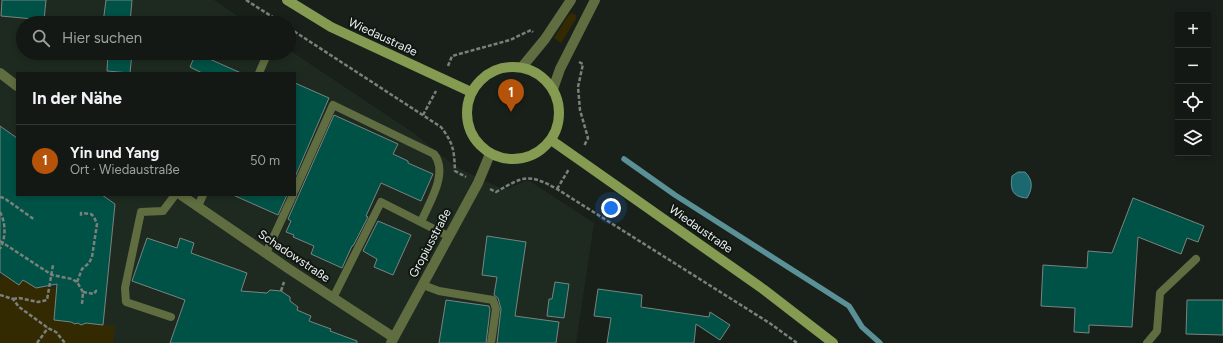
<!DOCTYPE html>
<html lang="de">
<meta charset="utf-8">
<style>
:root{--surface:#131814;--page:#202522;--text:#f1f3f6;--muted:#9da0a0;--line:#323734;--accent:#b45309}
body{margin:0;font-family:Figtree,sans-serif;background:var(--page);color:var(--text)}
.controls{position:absolute;right:12px;top:12px;display:grid;overflow:hidden;border-radius:0px;box-shadow:0 2px 6px #0003}
.controls button{width:36px;height:36px;display:grid;place-items:center;padding:0;border:0;border-bottom:1px solid var(--line);background:var(--surface);color:var(--text);font:20px sans-serif}
.you{position:absolute;left:611px;top:208px;width:14px;height:14px;margin:-10px;border:3px solid #fff;border-radius:50%;background:#1a73e8;box-shadow:0 0 0 6px #1a73e833}
.badge{display:grid;place-items:center;width:26px;height:26px;border-radius:50%;background:var(--accent);color:#fff;font-size:13px;font-weight:700}
.pin{position:absolute;translate:-50% -33px;filter:drop-shadow(0 1px 2px #0008)}
.pin::after{content:'';position:absolute;top:21px;width:14px;height:12px;background:inherit;clip-path:polygon(0 0,100% 0,50% 100%)}
.list{margin:0;padding:0;list-style:none}
h2{display:flex;justify-content:space-between;align-items:center;height:52px;margin:0;padding:0 16px;font-size:17px}
h2 small{font-size:13px;font-weight:400;color:var(--muted)}
.list li{display:grid;grid-template-columns:26px 1fr auto;gap:12px;align-items:center;box-sizing:border-box;height:72px;padding:0 16px;border-top:1px solid var(--line)}
.list b{display:block;font-size:15px;white-space:nowrap}
.list p{margin:0;font-size:13px;white-space:nowrap;color:var(--muted)}
.list em{font-size:13px;font-style:normal;color:var(--muted)}
.icon{flex:none;width:22px;height:22px;fill:none;stroke:currentColor;stroke-width:2;stroke-linecap:round;stroke-linejoin:round}
.map{position:relative;flex:none;width:1223px;height:343px;overflow:hidden}
.search{position:absolute;background:var(--surface);box-shadow:0 2px 6px #0003;left:16px;top:16px;width:280px;height:44px;display:flex;align-items:center;gap:10px;box-sizing:border-box;padding:0 14px;border-radius:22px;color:var(--muted);font-size:15px}
.panel{position:absolute;background:var(--surface);box-shadow:0 2px 6px #0003;left:16px;top:72px;width:280px;height:124px;border-radius:0px}
.map>svg:first-child{display:block}
.built{fill:#1e2a20;fill-rule:evenodd}
.green{fill:#342a02}
.water{fill:#1b6870;stroke:#5a9196}
.lines{fill:none;stroke-linecap:round;stroke-linejoin:round}
.stream{stroke:#5a9196;stroke-width:5.5}
.building{fill:#005246;stroke:#788481}
.path{stroke:#7a807b;stroke-width:2.5;stroke-dasharray:4 2;stroke-linecap:butt}
.service{stroke:#606d41;stroke-width:8}
.minor{stroke:#606d41;stroke-width:10}
.secondary{stroke:#859b52;stroke-width:10}
.labels{text-anchor:middle;stroke-width:4;stroke-linejoin:round;paint-order:stroke}
.street-label{font-size:12px;fill:#edf2ee;stroke:#101611}
</style>
<div class="map">
<svg width="1223" height="343" viewBox="0 0 1223 343">
<rect width="100%" height="100%" fill="#19201a"/>
<!-- built -->
<path class="built" d="M0,0H214L248,23H23V53H289V50L412,132L450,162L460,169L498,187L507,189L526,181L531,182L594,223L576,343H0ZM17,73H295V195H17Z"/>
<!-- green -->
<g class="green">
<path d="M572,13L576,15V19L561,43L554,38L568,16Z"/>
<path d="M4,275L23,280L36,288L43,287L56,289L54,320L73,322L75,324L78,322L115,326L113,343H0V280Z"/>
</g>
<!-- water -->
<path class="water" d="M1018,172H1025C1033,180 1033,188 1027,198C1012,197 1010,189 1012,176Z"/>
<g class="lines">
<!-- stream -->
<path class="stream" d="M624,159L675,195L849,306L862,327L880,343"/>
</g>
<!-- building -->
<g class="building">
<path d="M2,0H46L44,20L1,16Z"/>
<path d="M106,0H132L130,23H103Z"/>
<path d="M108,53H132L130,73L107,71Z"/>
<path d="M196,53L241,73H202L190,67Z"/>
<path d="M295,83L329,98L295,177Z"/>
<path d="M334,115L398,144L393,154L408,161V163L433,174L421,201L381,183L366,216L368,217L353,246H352L342,268L311,254L314,246L293,237L294,235L286,232L291,221L288,219Z"/>
<path d="M0,126L17,138V195H102L115,204L103,325L86,323L81,325L78,323L75,324L71,322L54,320L57,284L36,288L23,280L19,285L0,272Z"/>
<path d="M233,195H287L278,215Z"/>
<path d="M1133,198L1204,226L1198,242L1187,238L1181,254L1138,237L1132,327L1089,325V333L1074,332L1075,308L1041,306L1043,265L1087,268L1088,251L1112,253Z"/>
<path d="M378,221L411,235L393,275L374,267L377,259L363,251Z"/>
<path d="M487,236L526,242L515,316L559,322L556,343H497L501,309L498,298L494,295L497,277L482,275Z"/>
<path d="M147,238L177,248L180,238L194,243L191,253L247,273L241,291L267,293L270,290L281,291L290,297V301L298,307L297,310L311,316L309,321L331,329L330,331L357,341V343H170L185,300L132,281Z"/>
<path d="M555,282L569,284L564,318L547,316L549,299H552Z"/>
<path d="M598,289L642,295L641,307L709,317L710,312L730,325L720,340L696,324L694,343H607L611,318L594,316Z"/>
<path d="M446,300L489,306L490,310L486,343H439Z"/>
<path d="M1187,300H1223V335L1186,334Z"/>
</g>
<g class="lines">
<!-- path -->
<g class="path">
<path d="M246,0L282,23"/>
<path d="M289,28L441,127C454,144 454,151 455,171L466,177"/>
<path d="M579,62L583,64L578,87L580,110L588,138L584,146"/>
<path d="M448,66L452,56L510,40L531,30L533,32"/>
<path d="M423,115L436,91"/>
<path d="M490,189L496,192C524,176 528,173 557,189L771,324L797,343"/>
<path d="M557,189L569,169"/>
<path d="M0,197L4,198L35,220"/>
<path d="M0,212C6,223 6,238 0,249"/>
<path d="M0,241L52,275L72,279L77,282L83,292L82,304"/>
<path d="M77,282L82,269L89,263L92,257L97,224L94,217L91,214L81,213V216"/>
<path d="M281,291L284,282"/>
<path d="M83,292L94,294L96,291L95,288"/>
<path d="M0,295L13,299L19,307L48,328L56,332L65,343"/>
<path d="M13,299L19,298L38,302L47,300L53,265"/>
<path d="M37,343L48,328"/>
</g>
<!-- service -->
<g class="service">
<path d="M259,73L266,57"/>
<path d="M295,190L333,105L434,154C449,173 429,203 421,222"/>
<path d="M198,206L203,195"/>
<path d="M266,253L293,195"/>
<path d="M423,285L439,291L493,300L496,309L491,343"/>
<path d="M333,298L381,202L448,236"/>
<path d="M171,317L126,302L125,288L141,212L163,211L175,195"/>
<path d="M1147,343L1157,331L1160,293L1196,259"/>
</g>
<!-- minor -->
<g class="minor">
<path d="M522,67L545,39L571,0"/>
<path d="M0,73L17,86"/>
<path d="M553,89L560,69L595,0"/>
<path d="M181,195L289,269L393,337"/>
<path d="M391,343L478,183L490,154"/>
</g>
<!-- secondary -->
<g class="secondary">
<path d="M287,0L331,27L471,92"/>
<circle cx="513" cy="113" r="46"/>
<path d="M551,140L581,161L763,289L833,343"/>
</g>
</g>
<g class="labels">
<!-- street labels -->
<g class="street-label">
<text transform="translate(383 37) rotate(25)" y="4">Wiedaustraße</text>
<text transform="translate(701 229) rotate(35)" y="4">Wiedaustraße</text>
<text transform="translate(430 243) rotate(-62)" y="4">Gropiusstraße</text>
<text transform="translate(294 256) rotate(34)" y="4">Schadowstraße</text>
</g>
</g>
</svg>
<div class="controls">
<button>+</button>
<button>−</button>
<button><svg class="icon" aria-label="locate" viewBox="0 0 24 24"><circle cx="12" cy="12" r="6"/><path d="M12 2v4M12 18v4M2 12h4M18 12h4"/></svg></button>
<button><svg class="icon" aria-label="layers" viewBox="0 0 24 24"><path d="M12 4l9 5-9 5-9-5zM3 14l9 5 9-5"/></svg></button>
</div>
<div class="you"></div>
<div class="pin badge" style="left:511px;top:112px">1</div>
<div class="search"><svg class="icon" aria-label="search" viewBox="0 0 24 24"><circle cx="10" cy="10" r="6"/><path d="M15 15l6 6"/></svg>Hier suchen</div>
<section class="panel">
<h2>In der Nähe<small></small></h2>
<ul class="list">
<li><span class="badge">1</span><div><b>Yin und Yang</b><p>Ort · Wiedaustraße</p></div><em>50 m</em></li>
</ul>
</section>
</div>
